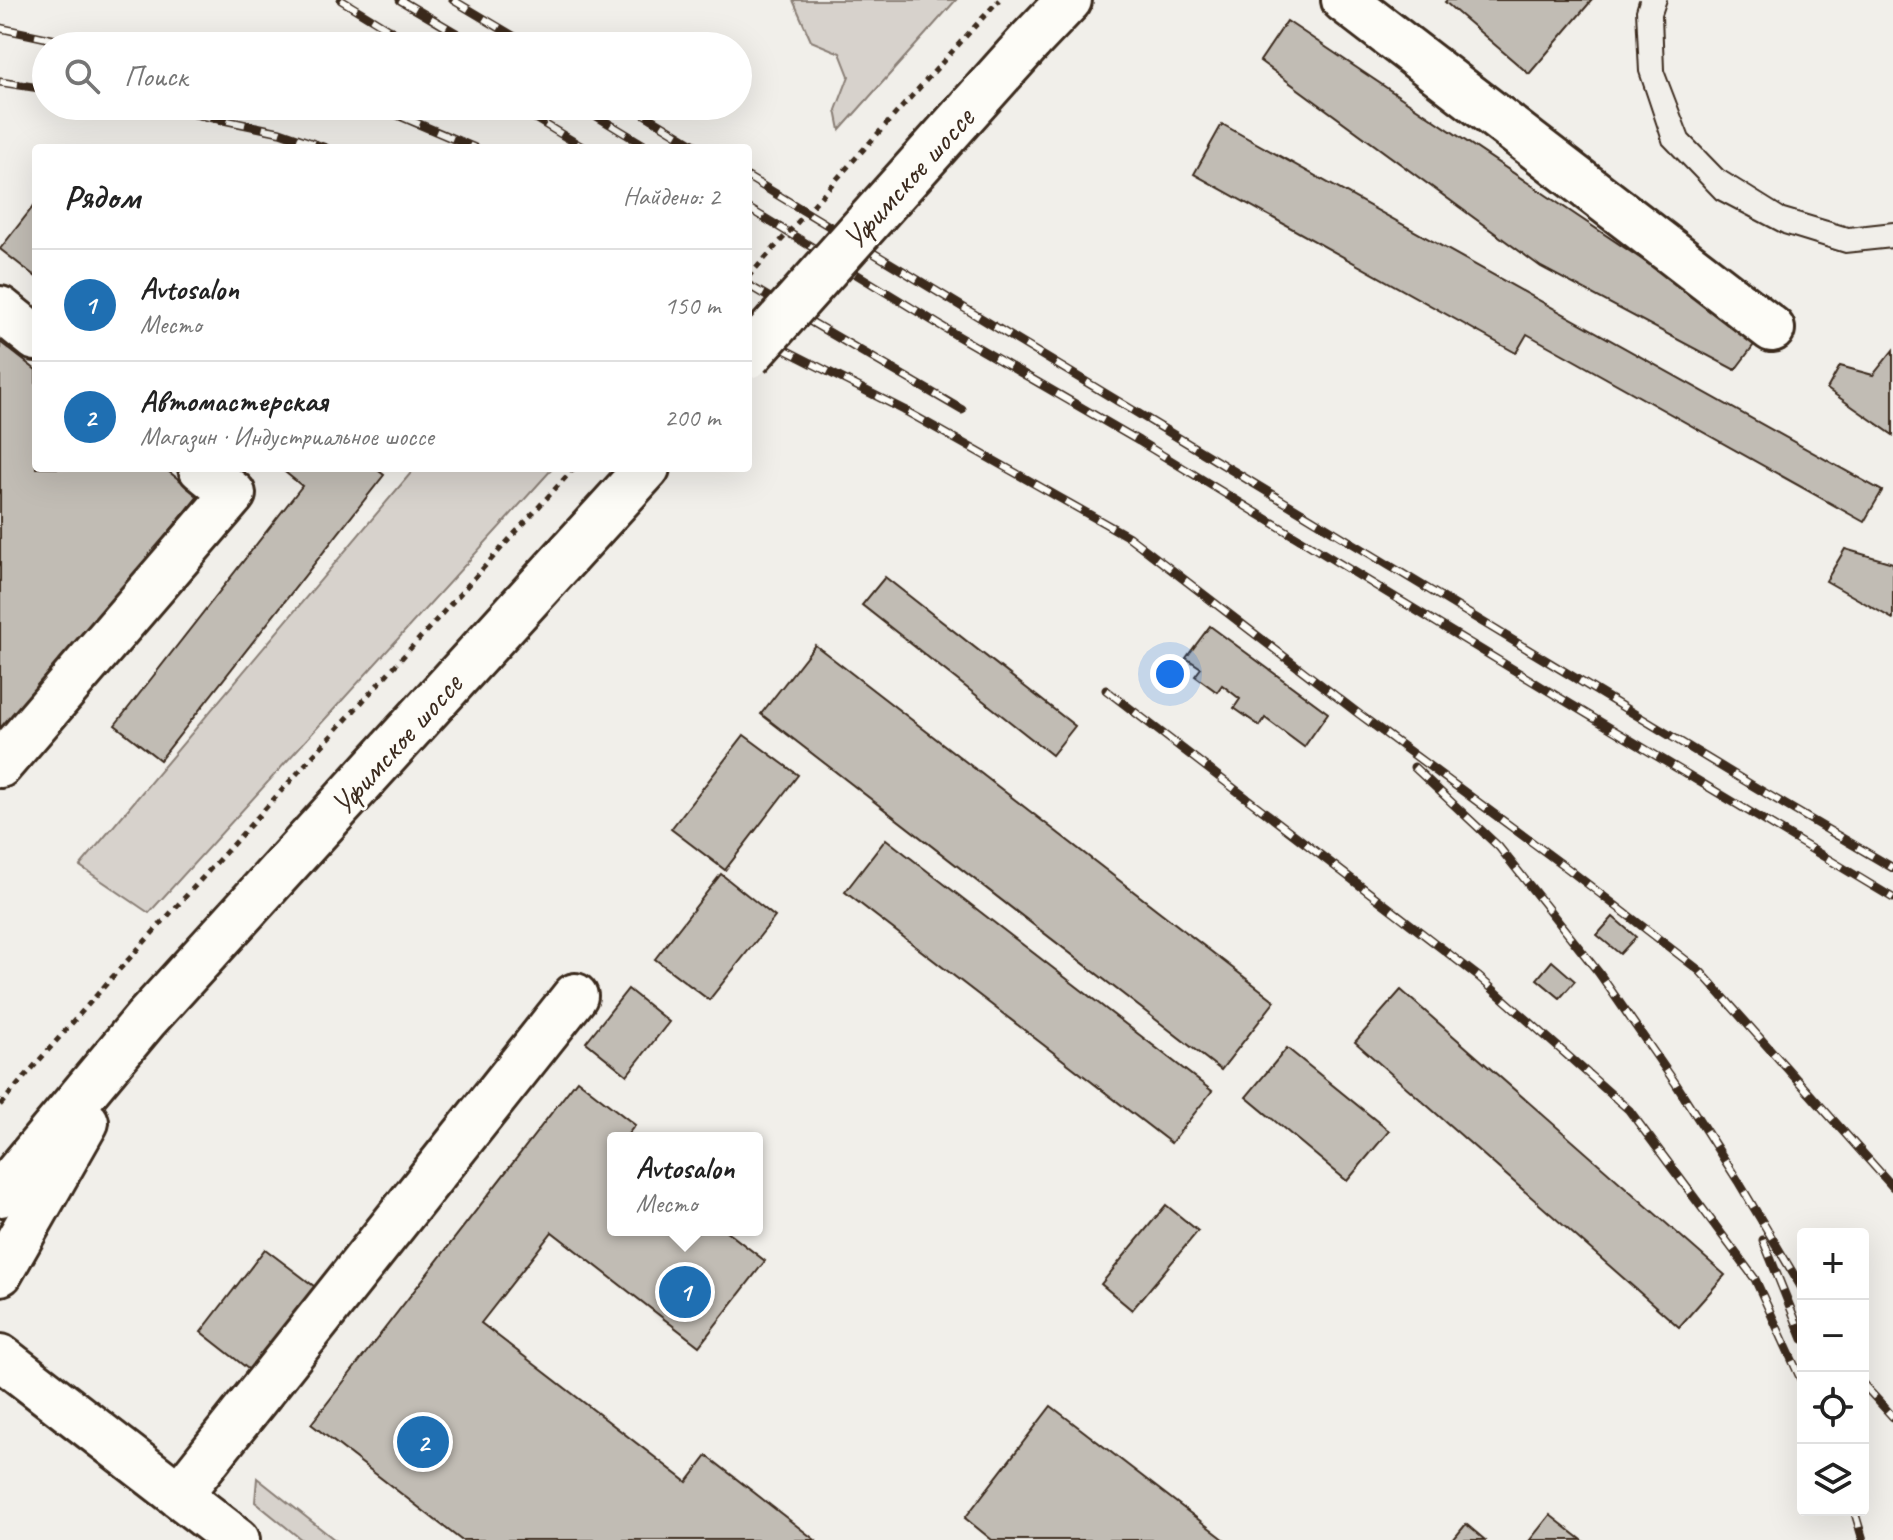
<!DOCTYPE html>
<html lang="ru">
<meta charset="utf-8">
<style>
:root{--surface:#fff;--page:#f6f6f6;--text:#222;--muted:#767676;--line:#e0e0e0;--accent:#1f6fb2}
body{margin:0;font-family:Caveat,sans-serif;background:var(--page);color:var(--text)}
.controls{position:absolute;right:24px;bottom:24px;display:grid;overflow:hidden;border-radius:8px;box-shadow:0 8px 32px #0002}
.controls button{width:72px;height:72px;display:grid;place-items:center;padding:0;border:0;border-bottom:2px solid var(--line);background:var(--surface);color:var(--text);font:40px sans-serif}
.you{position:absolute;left:1170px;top:674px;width:28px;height:28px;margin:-20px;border:6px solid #fff;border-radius:50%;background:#1a73e8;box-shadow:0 0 0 12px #1a73e833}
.badge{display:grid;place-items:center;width:52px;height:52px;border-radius:50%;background:var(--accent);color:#fff;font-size:26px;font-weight:700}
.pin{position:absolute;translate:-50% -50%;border:4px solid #fff;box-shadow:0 2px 8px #0006}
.popup{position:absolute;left:607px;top:1132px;width:156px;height:104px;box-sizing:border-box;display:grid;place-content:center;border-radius:8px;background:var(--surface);filter:drop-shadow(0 2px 6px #0005);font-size:26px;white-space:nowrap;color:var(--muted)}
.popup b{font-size:30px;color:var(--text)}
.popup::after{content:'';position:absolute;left:50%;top:100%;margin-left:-16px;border:16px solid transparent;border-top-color:var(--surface)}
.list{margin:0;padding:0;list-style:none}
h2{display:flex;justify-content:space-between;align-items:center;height:104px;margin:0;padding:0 32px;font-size:34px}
h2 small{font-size:26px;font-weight:400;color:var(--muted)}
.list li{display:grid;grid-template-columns:52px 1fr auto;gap:24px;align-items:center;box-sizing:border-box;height:112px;padding:0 32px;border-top:2px solid var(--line)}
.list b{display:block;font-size:30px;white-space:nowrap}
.list p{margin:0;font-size:26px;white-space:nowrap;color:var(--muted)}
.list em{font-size:26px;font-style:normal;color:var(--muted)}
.icon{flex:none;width:44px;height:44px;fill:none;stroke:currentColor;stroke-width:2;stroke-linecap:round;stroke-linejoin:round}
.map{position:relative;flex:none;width:1893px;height:1540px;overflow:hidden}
.search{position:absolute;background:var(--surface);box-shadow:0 8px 32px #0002;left:32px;top:32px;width:720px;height:88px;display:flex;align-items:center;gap:20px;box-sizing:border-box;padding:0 28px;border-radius:44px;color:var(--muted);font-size:30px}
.panel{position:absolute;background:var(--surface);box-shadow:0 8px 32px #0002;left:32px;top:144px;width:720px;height:328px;border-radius:8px}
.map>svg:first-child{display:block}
.green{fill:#d7d2cc;stroke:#897e75;stroke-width:2}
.building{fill:#c1bcb4;stroke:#3b2a1e;stroke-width:2}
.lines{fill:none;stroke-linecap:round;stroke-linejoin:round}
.minor-casing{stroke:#3b2a1e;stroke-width:50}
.major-casing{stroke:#3b2a1e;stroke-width:50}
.path{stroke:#3b2a1e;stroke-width:5;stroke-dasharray:6 6;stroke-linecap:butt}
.minor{stroke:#fdfcf7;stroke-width:44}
.major{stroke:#fdfcf7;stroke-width:44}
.tram{stroke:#3b2a1e;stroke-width:2}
.rail-casing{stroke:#3b2a1e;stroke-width:9}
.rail{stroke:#fdfcf7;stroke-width:6;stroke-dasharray:18;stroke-linecap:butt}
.major-bridge-casing{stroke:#3b2a1e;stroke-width:50;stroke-linecap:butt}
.path-bridge{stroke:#3b2a1e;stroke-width:5;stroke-dasharray:6 6;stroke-linecap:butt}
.major-bridge{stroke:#fdfcf7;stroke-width:44}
.labels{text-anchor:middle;stroke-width:6;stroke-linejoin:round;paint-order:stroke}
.street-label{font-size:32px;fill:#3b2a1e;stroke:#fdfcf7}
</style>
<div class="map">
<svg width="1893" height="1540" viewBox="0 0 1893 1540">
<rect width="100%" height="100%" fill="#f1efea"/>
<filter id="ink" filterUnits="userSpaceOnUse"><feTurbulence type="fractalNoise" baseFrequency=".0125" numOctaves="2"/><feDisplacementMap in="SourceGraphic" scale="16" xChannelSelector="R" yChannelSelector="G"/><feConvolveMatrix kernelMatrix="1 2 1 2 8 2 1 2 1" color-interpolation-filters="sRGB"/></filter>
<g filter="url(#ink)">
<!-- green -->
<g class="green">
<path d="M793,0H956L840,130L836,110L849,76L840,53L811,41Z"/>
<path d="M415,468H553L149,913L80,866Z"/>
<path d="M257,1478L335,1540H302L255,1502Z"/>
</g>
<!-- building -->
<g class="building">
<path d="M1447,0H1592L1529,74L1445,2Z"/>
<path d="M1287,21L1759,338L1735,370L1541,267L1260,61Z"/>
<path d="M1222,124L1882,491L1864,522L1527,334L1516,353L1194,174Z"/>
<path d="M36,203V277L0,249Z"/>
<path d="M0,342L36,370V468H164L199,495L0,740Z"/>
<path d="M1893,350V435L1827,389L1840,366L1873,375Z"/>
<path d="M280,468H375L384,475L160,760L115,725L302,486Z"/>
<path d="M1845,549L1893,563V619L1826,581Z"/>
<path d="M885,577L1075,726L1052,755L862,605Z"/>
<path d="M1210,626L1328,713L1304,747L1265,718L1260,726L1234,708L1240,699L1222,685L1217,692L1195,676L1201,668L1186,658Z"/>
<path d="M815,645L1275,1001L1221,1070L761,714Z"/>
<path d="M744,735L798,775L725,870L671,829Z"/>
<path d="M886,839L1212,1091L1171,1143L845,892Z"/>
<path d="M721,874L775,917L709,1000L655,959Z"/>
<path d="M1613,917L1636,937L1620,954L1597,935Z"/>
<path d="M1552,961L1575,981L1560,998L1537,979Z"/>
<path d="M628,989L669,1022L627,1075L586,1042Z"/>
<path d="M1401,990L1725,1275L1679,1327L1355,1042Z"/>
<path d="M1287,1048L1389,1131L1347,1181L1246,1097Z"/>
<path d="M577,1080L635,1125L625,1138H613V1230H725L765,1261L699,1346L552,1232L481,1323L687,1482L707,1456L815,1540H461L311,1424Z"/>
<path d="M1166,1205L1198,1231L1132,1310L1101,1284Z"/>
<path d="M265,1249L331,1299L266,1383L201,1332Z"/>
<path d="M1051,1406L1225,1540H992L965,1518Z"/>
<path d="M1550,1515L1582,1540H1530Z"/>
<path d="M1466,1524L1485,1540H1453Z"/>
</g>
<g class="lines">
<defs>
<g id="minor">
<path d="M1344,0L1772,329"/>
<path d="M0,309L36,338"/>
<path d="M0,765L233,494L201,468"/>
<path d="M0,1357L237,1540"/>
<path d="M179,1495L575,996"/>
</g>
<g id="major">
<path d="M1030,41L1069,0"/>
<path d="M0,1194L145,1020L647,468"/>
<path d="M0,1273L86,1122"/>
</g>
</defs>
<!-- minor casing -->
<use href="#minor" class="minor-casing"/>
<!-- major casing -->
<use href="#major" class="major-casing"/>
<!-- path -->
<g class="path">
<path d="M997,2L999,0"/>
<path d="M0,1105L108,982L574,468"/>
</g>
<!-- minor -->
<use href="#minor" class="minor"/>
<!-- major -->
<use href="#major" class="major"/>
<!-- tram -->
<g class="tram">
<path d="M1639,0L1636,10L1639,72L1663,144L1716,199L1783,234L1845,253L1893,248"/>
<path d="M1667,0L1662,15L1664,70L1689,135L1723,170L1784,208L1848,227L1893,222"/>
</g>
<defs>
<g id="rail">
<path d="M341,0L416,46"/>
<path d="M400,0L478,46"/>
<path d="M453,0L530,46"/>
<path d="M0,28L84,46"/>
<path d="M0,82L46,89"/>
<path d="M157,106L280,132L326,148"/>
<path d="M369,106L386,110L475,148"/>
<path d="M515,106L584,148"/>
<path d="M580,106L649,148"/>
<path d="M631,106L700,148"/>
<path d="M748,177L1755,787L1893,868"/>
<path d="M748,208L956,335L1139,441L1542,687L1893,898"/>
<path d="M748,285L962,410"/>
<path d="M748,331L904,410L1129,537L1359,714L1567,868L1700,971L1893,1187"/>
<path d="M1106,690L1479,977L1629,1110L1755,1279L1803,1384"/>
<path d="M1414,767L1499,847L1599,973L1676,1084L1738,1181L1803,1290"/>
<path d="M1763,1240L1803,1339"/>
<path d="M1863,1384L1893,1417"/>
<path d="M1854,1510L1863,1540"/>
</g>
</defs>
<!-- rail casing -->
<use href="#rail" class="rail-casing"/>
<!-- rail -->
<use href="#rail" class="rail"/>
<defs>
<path id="major-bridge" d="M748,356L1030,41"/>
</defs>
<!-- major-bridge casing -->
<use href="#major-bridge" class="major-bridge-casing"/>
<!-- path-bridge -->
<path class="path-bridge" d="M748,277L997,2"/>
<!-- major-bridge -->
<use href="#major-bridge" class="major-bridge"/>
</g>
</g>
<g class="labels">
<!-- street labels -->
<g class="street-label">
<text transform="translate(908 178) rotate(-48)" y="11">Уфимское шоссе</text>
<text transform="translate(396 744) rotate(-48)" y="11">Уфимское шоссе</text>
</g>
</g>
</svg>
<div class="controls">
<button>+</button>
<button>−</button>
<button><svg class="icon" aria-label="locate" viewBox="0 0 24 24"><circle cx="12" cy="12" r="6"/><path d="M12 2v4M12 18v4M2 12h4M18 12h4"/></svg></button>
<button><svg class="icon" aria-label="layers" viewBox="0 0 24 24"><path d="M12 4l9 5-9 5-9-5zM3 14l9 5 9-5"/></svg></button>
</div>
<div class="you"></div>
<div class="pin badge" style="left:685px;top:1292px">1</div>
<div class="popup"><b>Avtosalon</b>Место</div>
<div class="pin badge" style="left:423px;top:1442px">2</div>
<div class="search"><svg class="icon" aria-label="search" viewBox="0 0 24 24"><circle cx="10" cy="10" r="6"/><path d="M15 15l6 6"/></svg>Поиск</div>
<section class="panel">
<h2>Рядом<small>Найдено: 2</small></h2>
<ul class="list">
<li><span class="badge">1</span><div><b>Avtosalon</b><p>Место</p></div><em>150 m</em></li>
<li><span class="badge">2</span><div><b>Автомастерская</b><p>Магазин · Индустриальное шоссе</p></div><em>200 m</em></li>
</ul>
</section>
</div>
